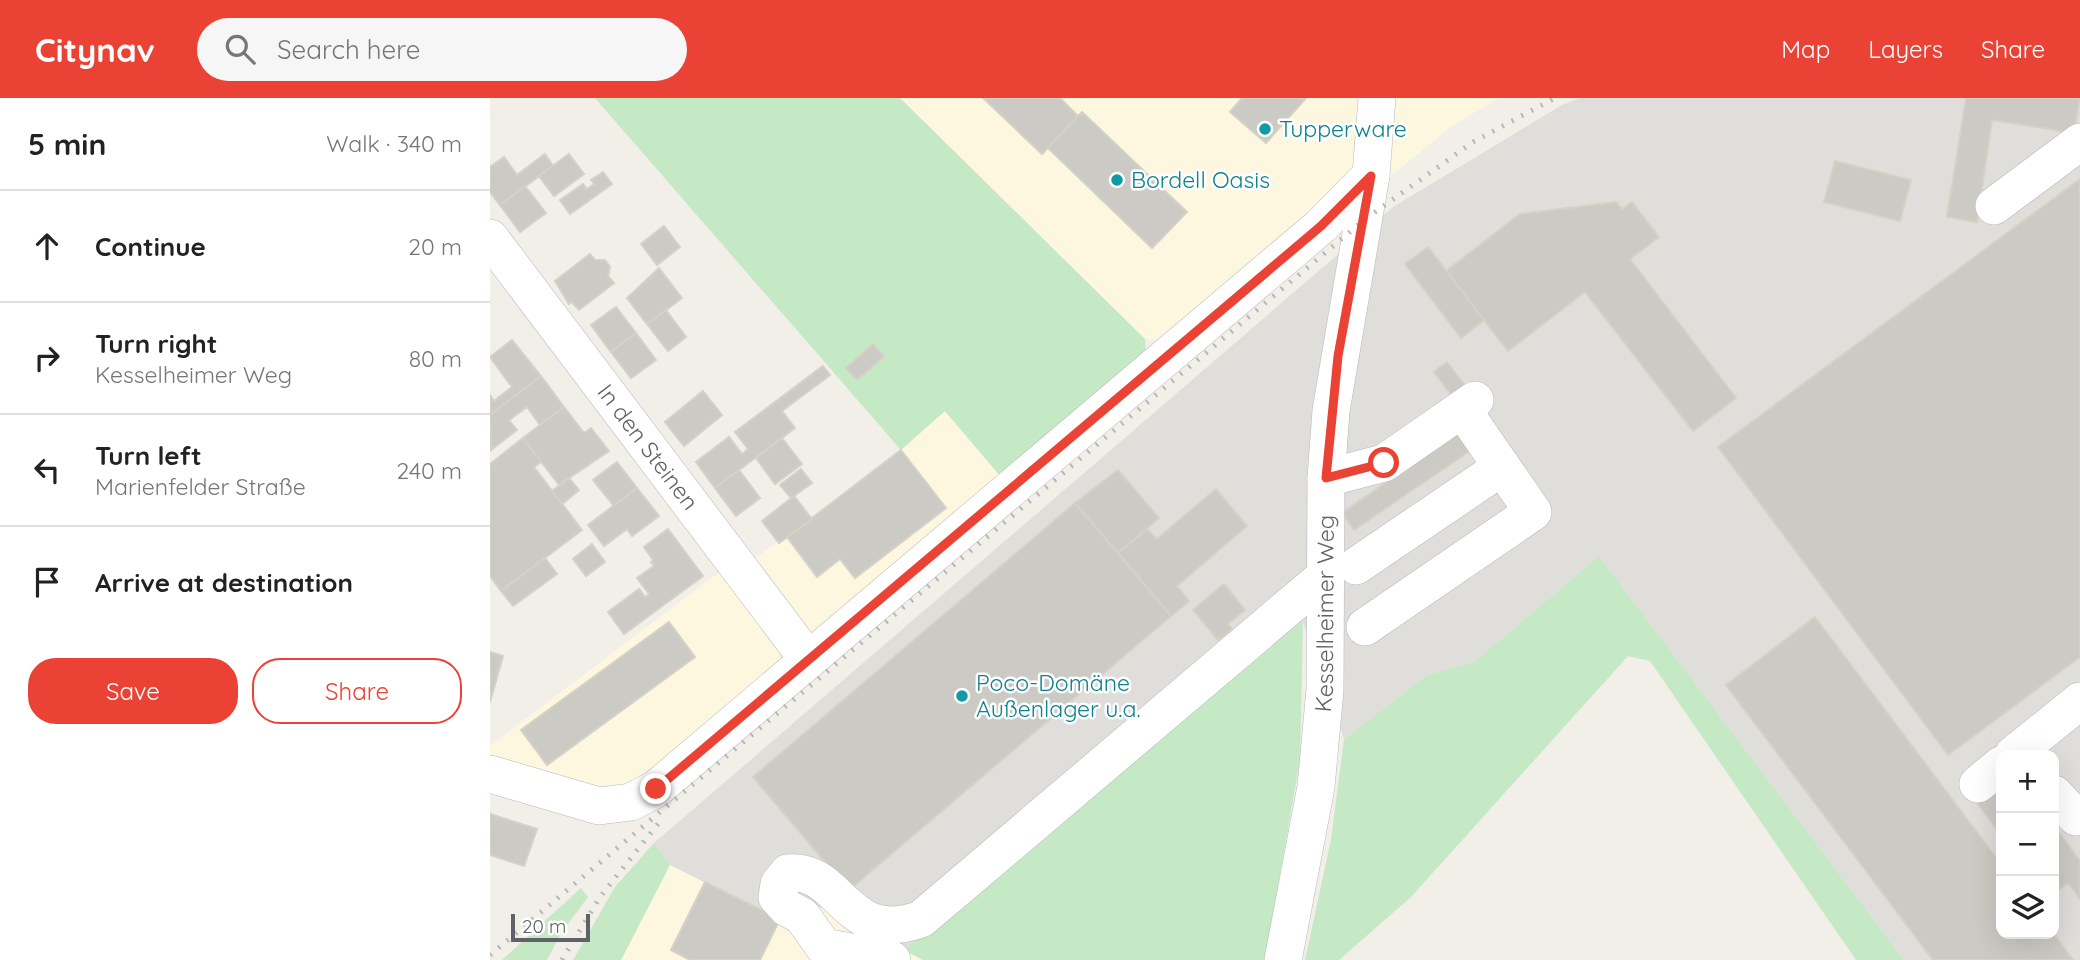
<!DOCTYPE html>
<meta charset="utf-8">
<style>
:root{--surface:#fff;--page:#f6f6f6;--text:#222;--muted:#767676;--line:#e0e0e0;--accent:#ea4335}
body{margin:0;font-family:Quicksand,sans-serif;background:var(--page);color:var(--text)}
.controls{position:absolute;right:21px;bottom:21px;display:grid;overflow:hidden;border-radius:14px;box-shadow:0 7px 28px #0002}
.controls button{width:63px;height:63px;display:grid;place-items:center;padding:0;border:0;border-bottom:2px solid var(--line);background:var(--surface);color:var(--text);font:35px sans-serif}
.scale{position:absolute;left:21px;bottom:18px;width:79px;box-sizing:border-box;padding-left:7px;border:4px solid #5f6368;border-top:0;font-size:19px;line-height:24px;white-space:nowrap;color:#5f6368;-webkit-text-stroke:5px #fff;paint-order:stroke}
.stop{position:absolute;width:21px;height:21px;margin:-16px;border:5px solid #ea4335;border-radius:50%;background:#fff}
.stop.end{background:#ea4335;border-color:#fff;box-shadow:0 2px 7px #0008}
.list{margin:0;padding:0;list-style:none}
h2{display:flex;justify-content:space-between;align-items:center;height:91px;margin:0;padding:0 28px;font-size:30px}
h2 small{font-size:23px;font-weight:400;color:var(--muted)}
.list li{display:grid;grid-template-columns:46px 1fr auto;gap:21px;align-items:center;box-sizing:border-box;height:112px;padding:0 28px;border-top:2px solid var(--line)}
.list b{display:block;font-size:26px;white-space:nowrap}
.list p{margin:0;font-size:23px;white-space:nowrap;color:var(--muted)}
.list em{font-size:23px;font-style:normal;color:var(--muted)}
.actions{display:flex;gap:14px;padding:21px 28px}
.actions a{flex:1;padding:16px 0;border:2px solid var(--accent);border-radius:28px;text-align:center;font-size:24px;color:var(--accent)}
.actions .main{background:var(--accent);color:#fff}
.icon{flex:none;width:38px;height:38px;fill:none;stroke:currentColor;stroke-width:2;stroke-linecap:round;stroke-linejoin:round}
.map{position:relative;flex:none;width:1590px;height:862px;overflow:hidden}
header{display:flex;align-items:center;gap:42px;box-sizing:border-box;height:98px;padding:0 35px;background:var(--accent);color:#fff}
header strong{font-size:33px}
nav{display:flex;gap:38px;margin-inline-start:auto;font-size:24px}
.search{width:490px;height:63px;background:var(--page);display:flex;align-items:center;gap:18px;box-sizing:border-box;padding:0 24px;border-radius:38px;color:var(--muted);font-size:26px}
main{display:flex}
aside{flex:1;background:var(--surface)}
.map>svg:first-child{display:block}
.commercial{fill:#fef7e0}
.industrial{fill:#e0deda;fill-rule:evenodd}
.green{fill:#c5e8c5}
.building{fill:#cccac5;stroke:#d6d1c6;stroke-width:2}
.lines{fill:none;stroke-linecap:round;stroke-linejoin:round}
.minor-casing{stroke:#b5b8bc;stroke-width:38}
.minor{stroke:#fff;stroke-width:37}
.rail{stroke:#b6b7b8;stroke-width:5;stroke-dasharray:2 9;stroke-linecap:butt}
.route{stroke:#ea4335;stroke-width:9}
.culture-dot{fill:#0f9aa8;stroke:#fff;stroke-width:2.5}
.labels{text-anchor:middle;stroke-width:5;stroke-linejoin:round;paint-order:stroke}
.culture-label{font-size:23px;fill:#0d838f;stroke:#fff;text-anchor:start}
.street-label{font-size:23px;fill:#5f6368;stroke:#fff}
</style>
<header>
<strong>Citynav</strong>
<div class="search"><svg class="icon" aria-label="search" viewBox="0 0 24 24"><circle cx="10" cy="10" r="6"/><path d="M15 15l6 6"/></svg>Search here</div>
<nav><a>Map</a><a>Layers</a><a>Share</a></nav>
</header>
<main>
<aside>
<h2>5 min<small>Walk · 340 m</small></h2>
<ul class="list">
<li><svg class="icon" aria-label="ahead" viewBox="0 0 24 24"><path d="M12 20V5M6 11l6-6 6 6"/></svg><div><b>Continue</b></div><em>20 m</em></li>
<li><svg class="icon" aria-label="right" viewBox="0 0 24 24"><path d="M7 20v-9h11M14 6l5 5-5 5"/></svg><div><b>Turn right</b><p>Kesselheimer Weg</p></div><em>80 m</em></li>
<li><svg class="icon" aria-label="left" viewBox="0 0 24 24"><path d="M17 20v-9H6M10 6l-5 5 5 5"/></svg><div><b>Turn left</b><p>Marienfelder Straße</p></div><em>240 m</em></li>
<li><svg class="icon" aria-label="arrive" viewBox="0 0 24 24"><path d="M6 21V4h12l-3 4 3 4H6"/></svg><div><b>Arrive at destination</b></div></li>
</ul>
<div class="actions"><a class="main">Save</a><a>Share</a></div>
</aside>
<div class="map">
<svg width="1590" height="862" viewBox="0 0 1590 862">
<rect width="100%" height="100%" fill="#f1efe8"/>
<!-- commercial -->
<g class="commercial">
<path d="M410,0H1009L962,28L902,77L871,71L684,239L672,243L655,241Z"/>
<path d="M454,313L511,379L330,538L315,540L256,467L411,352Z"/>
<path d="M232,472L289,550L291,568L152,686L115,695L0,664V648Z"/>
<path d="M180,767L306,829L320,804L433,862H131Z"/>
</g>
<!-- industrial -->
<path class="industrial" d="M1091,0H1590V862H1414L1109,458L984,564L937,577L854,641L813,524L414,852L320,804L306,830L180,767L164,745L903,109L1072,7ZM1511,657H1564V836H1511Z"/>
<!-- green -->
<g class="green">
<path d="M105,0H410L655,241L656,262L511,379L455,313L411,352Z"/>
<path d="M1109,458L1414,862H1366L1160,563L1138,558L921,799L849,862H815L841,742L854,641L937,577L984,564Z"/>
<path d="M813,523L810,662L775,862H433L414,852Z"/>
<path d="M164,745L180,767L131,862H83L125,789Z"/>
<path d="M91,790L98,799L71,835L57,862H12Z"/>
</g>
<!-- building -->
<g class="building">
<path d="M493,0H570L588,18L552,56Z"/>
<path d="M752,0H816L776,45L740,14Z"/>
<path d="M1476,0H1590L1584,35L1502,22L1487,124L1457,119Z"/>
<path d="M592,14L697,114L662,150L558,50Z"/>
<path d="M55,56L63,68L10,107L0,94V69L14,59L27,77Z"/>
<path d="M79,56L94,76L64,98L49,78Z"/>
<path d="M1345,63L1421,82L1410,123L1334,104Z"/>
<path d="M113,74L122,86L80,116L70,102L93,86L97,91L104,86L101,82Z"/>
<path d="M1590,81V559L1458,657L1228,349Z"/>
<path d="M35,88L56,115L30,134L10,107Z"/>
<path d="M1126,104L1132,111L1142,104L1169,139L1140,161L1246,300L1203,333L1095,194L1018,253L956,173L1030,116Z"/>
<path d="M174,128L190,149L167,167L151,146Z"/>
<path d="M938,149L994,222L971,240L915,166Z"/>
<path d="M100,156L105,162H115L120,169L118,178L124,185L89,212L82,204L79,206L65,183Z"/>
<path d="M169,170L192,200L157,226L137,200Z"/>
<path d="M126,209L146,235L121,254L101,227Z"/>
<path d="M176,212L196,239L178,253L157,226Z"/>
<path d="M146,235L166,262L141,280L121,254Z"/>
<path d="M22,242L51,278L0,317V297L4,303L22,289L0,259Z"/>
<path d="M383,246L394,258L367,282L356,270Z"/>
<path d="M957,264L979,293L966,303L944,274Z"/>
<path d="M333,268L340,277L292,313L305,330L225,390L206,364L239,339L252,356L258,351L245,334Z"/>
<path d="M51,278L74,309L50,327L37,309L19,322L27,332L1,352L0,317Z"/>
<path d="M213,293L232,317L194,348L175,324Z"/>
<path d="M74,309L94,335L101,330L119,353L69,387L33,340Z"/>
<path d="M975,330L987,348L864,432L852,415Z"/>
<path d="M33,340L51,364L44,369L92,432L11,493L0,478V366Z"/>
<path d="M292,340L312,366L285,386L266,360Z"/>
<path d="M411,352L456,410L365,480L350,461L327,479L297,439Z"/>
<path d="M127,364L147,390L124,408L103,382Z"/>
<path d="M311,371L322,385L301,400L290,387Z"/>
<path d="M249,372L270,400L246,418L225,390Z"/>
<path d="M628,372L669,420L628,455L585,405Z"/>
<path d="M79,380L89,392L72,406L62,393Z"/>
<path d="M147,390L169,418L142,438L137,431L114,448L98,427Z"/>
<path d="M726,391L757,428L687,488L699,503L681,518L628,455L657,431L667,441Z"/>
<path d="M304,398L322,421L289,445L272,423Z"/>
<path d="M585,405L681,518L359,792L263,679Z"/>
<path d="M178,431L213,478L134,536L118,514L149,491L155,499L159,496L147,480L164,468L161,464L163,462L154,449Z"/>
<path d="M102,446L115,464L96,478L83,461Z"/>
<path d="M55,460L67,476L23,508L11,493Z"/>
<path d="M734,486L755,512L738,526L742,531L728,542L703,512Z"/>
<path d="M1325,519L1511,766V836H1564L1583,862H1443L1236,587Z"/>
<path d="M179,524L205,559L57,667L31,632Z"/>
<path d="M0,554L13,558L0,604Z"/>
<path d="M1511,687V737L1487,705Z"/>
<path d="M0,716L47,731L34,768L0,757Z"/>
<path d="M1564,728L1590,763V801L1578,785L1564,796Z"/>
<path d="M215,784L290,821L270,862H200L181,852Z"/>
</g>
<g class="lines">
<defs>
<g id="minor">
<path d="M1504,108L1590,44"/>
<path id="s1" d="M0,140L317,560"/>
<path d="M836,380L894,365L985,302"/>
<path d="M866,468L1012,369"/>
<path d="M875,529L1043,414L972,311"/>
<path d="M1523,657L1590,603"/>
<path d="M0,676L109,708L141,704L166,691L831,128L881,77"/>
<path d="M1488,686L1511,667"/>
<path d="M1564,696L1586,719L1590,716"/>
<path d="M402,862L334,849L312,818L297,810L287,799L289,786L298,775C351,769 355,849 431,821L834,479"/>
<path id="s2" d="M793,862L826,689L835,591L836,380L841,313L881,77L887,0"/>
</g>
</defs>
<!-- minor casing -->
<use href="#minor" class="minor-casing"/>
<!-- minor -->
<use href="#minor" class="minor"/>
<!-- rail -->
<g class="rail">
<path d="M0,857L874,122L983,44L1065,0"/>
<path d="M72,862L110,799L171,722"/>
</g>
</g>
<g class="lines">
<!-- route -->
<path class="route" d="M166,691L831,128L881,78L848,258L836,380L894,365"/>
</g>
<!-- markers -->
<g class="culture-dot">
<circle cx="775" cy="31" r="7"/>
<circle cx="627" cy="82" r="7"/>
<circle cx="472" cy="598" r="7"/>
</g>
<g class="labels">
<!-- culture labels -->
<g class="culture-label">
<text x="789" y="39">Tupperware</text>
<text x="641" y="90">Bordell Oasis</text>
<text x="486" y="593">Poco-Domäne<tspan x="486" dy="26">Außenlager u.a.</tspan></text>
</g>
<!-- street labels -->
<g class="street-label">
<text dy="8" stroke="none"><textPath href="#s1" startOffset="262">In den Steinen</textPath></text>
<text dy="8" stroke="none"><textPath href="#s2" startOffset="350">Kesselheimer Weg</textPath></text>
</g>
</g>
</svg>
<div class="controls">
<button>+</button>
<button>−</button>
<button><svg class="icon" aria-label="layers" viewBox="0 0 24 24"><path d="M12 4l9 5-9 5-9-5zM3 14l9 5 9-5"/></svg></button>
</div>
<div class="scale">20 m</div>
<div class="stop" style="left:894px;top:365px"></div>
<div class="stop end" style="left:166px;top:691px"></div>
</div>
</main>
